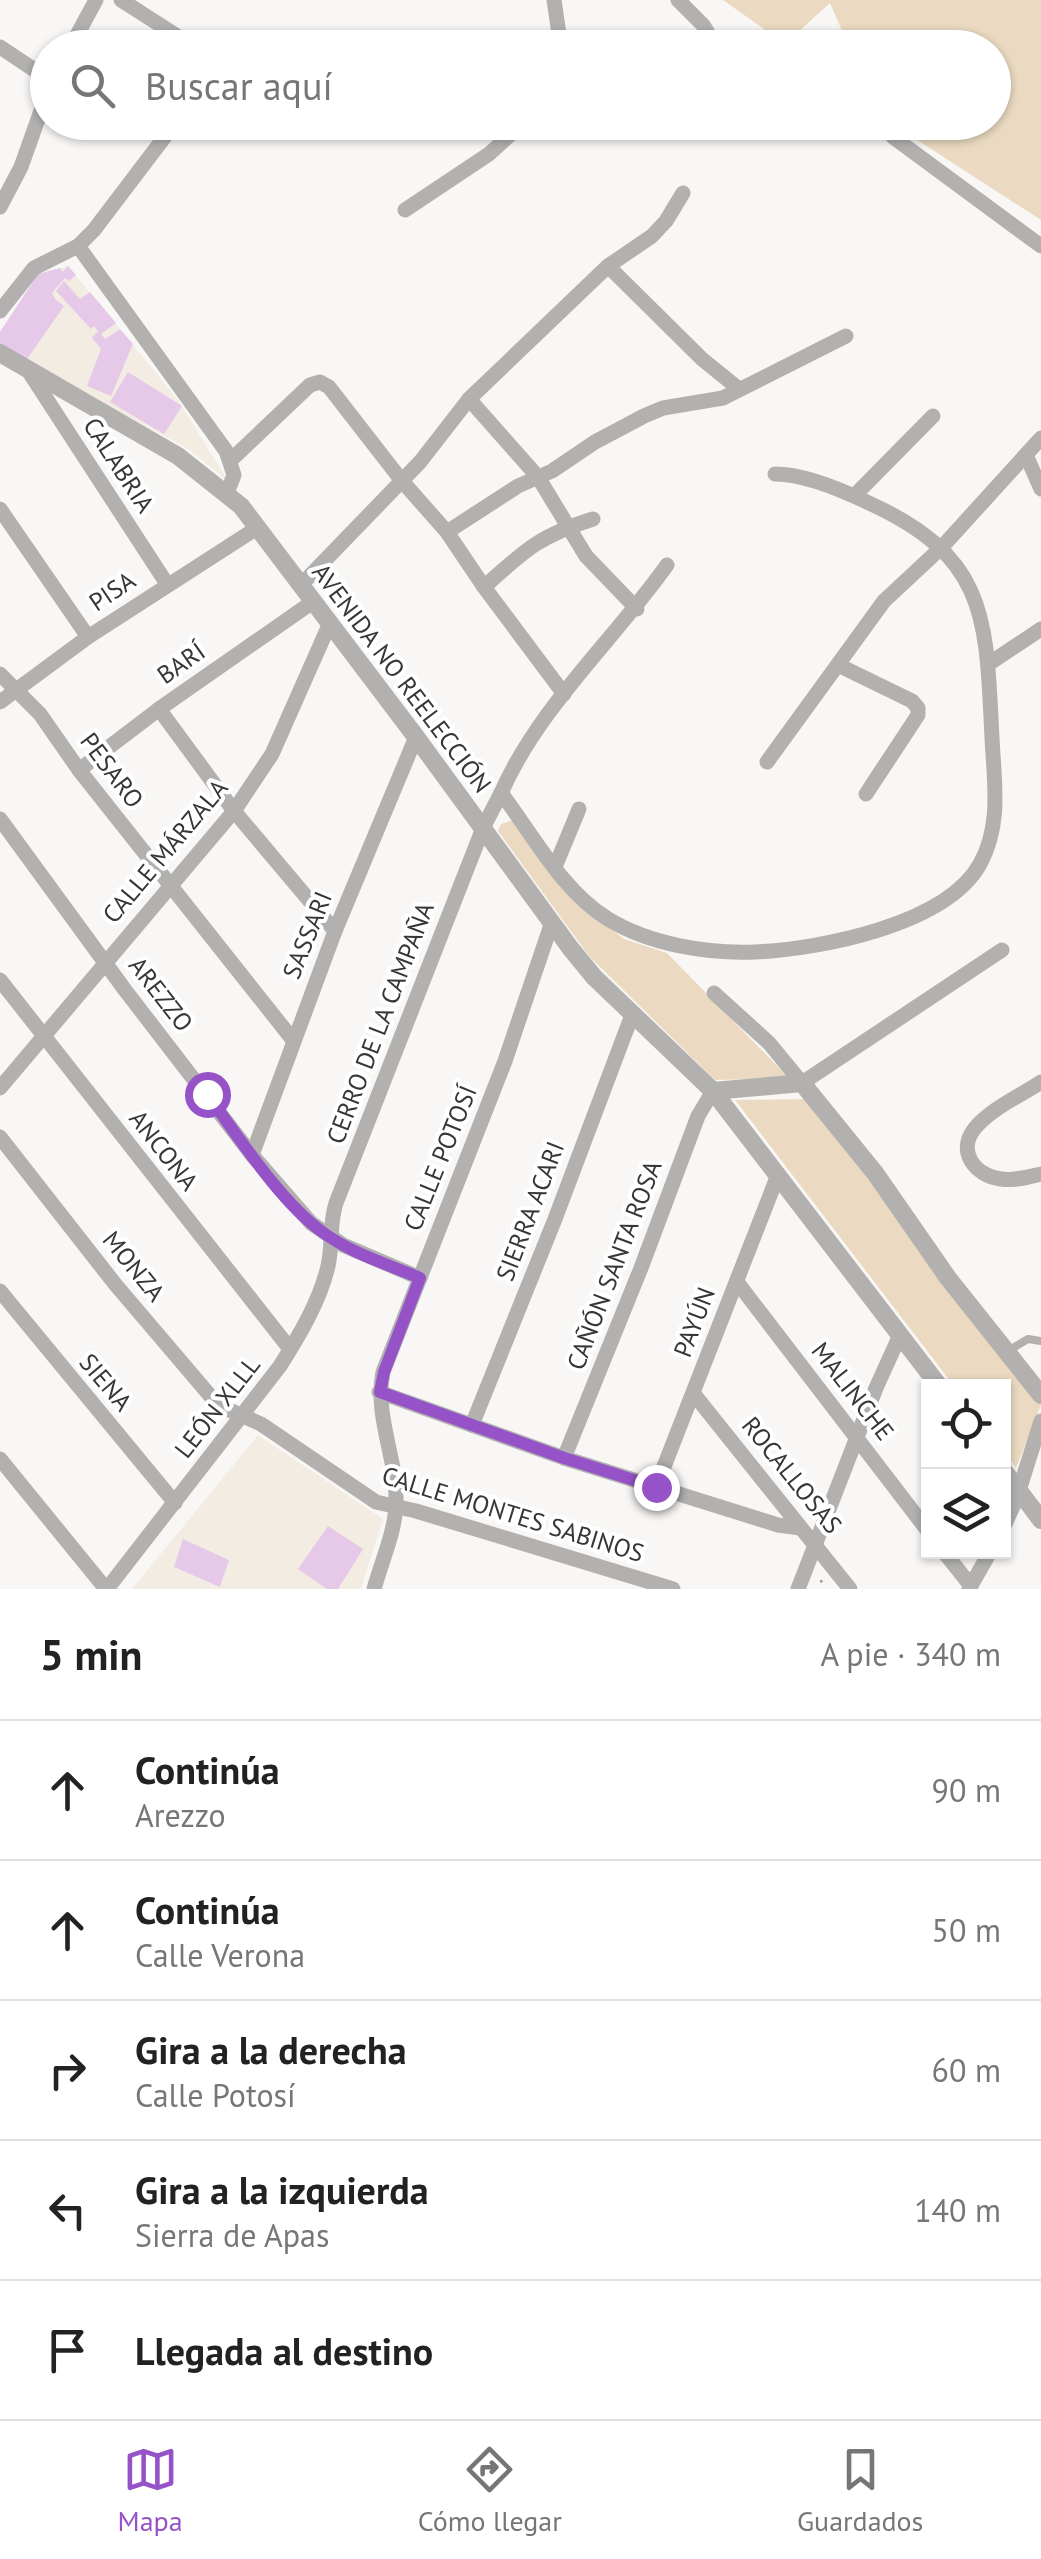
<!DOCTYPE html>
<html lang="es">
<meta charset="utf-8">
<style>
:root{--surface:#fff;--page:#f2f2f2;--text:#222;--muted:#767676;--line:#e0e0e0;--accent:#9653c8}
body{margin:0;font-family:"PT Sans",sans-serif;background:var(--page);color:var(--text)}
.controls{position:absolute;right:30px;bottom:30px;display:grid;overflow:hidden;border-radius:0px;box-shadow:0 2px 8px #0004}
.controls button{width:90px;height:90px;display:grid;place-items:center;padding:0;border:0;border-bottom:2px solid var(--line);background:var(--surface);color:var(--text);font:50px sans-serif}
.stop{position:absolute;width:30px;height:30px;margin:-22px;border:8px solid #9653c8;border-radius:50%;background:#fff}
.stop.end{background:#9653c8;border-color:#fff;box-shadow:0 2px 10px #0008}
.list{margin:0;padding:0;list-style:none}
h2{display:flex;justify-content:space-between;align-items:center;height:130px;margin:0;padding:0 40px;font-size:42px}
h2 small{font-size:32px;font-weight:400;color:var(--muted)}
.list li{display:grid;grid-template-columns:65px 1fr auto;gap:30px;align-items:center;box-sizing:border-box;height:140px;padding:0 40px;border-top:2px solid var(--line)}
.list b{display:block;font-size:38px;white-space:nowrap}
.list p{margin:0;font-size:32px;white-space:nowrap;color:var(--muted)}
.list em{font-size:32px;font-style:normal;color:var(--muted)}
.icon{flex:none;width:55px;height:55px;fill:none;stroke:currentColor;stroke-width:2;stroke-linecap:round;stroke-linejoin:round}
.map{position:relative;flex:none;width:1041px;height:1589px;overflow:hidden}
.search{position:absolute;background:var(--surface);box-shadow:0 2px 8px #0004;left:30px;right:30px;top:30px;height:110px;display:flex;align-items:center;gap:25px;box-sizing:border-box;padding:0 35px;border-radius:55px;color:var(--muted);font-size:38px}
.sheet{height:830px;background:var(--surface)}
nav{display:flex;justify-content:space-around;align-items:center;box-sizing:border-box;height:140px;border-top:2px solid var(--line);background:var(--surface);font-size:28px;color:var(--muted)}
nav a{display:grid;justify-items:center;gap:5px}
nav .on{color:var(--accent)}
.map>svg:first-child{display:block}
.built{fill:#f3ece3}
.green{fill:#ebdac1}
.building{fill:#e6c9e9}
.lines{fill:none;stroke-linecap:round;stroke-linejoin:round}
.path{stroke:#999896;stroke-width:2.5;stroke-dasharray:2.5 8;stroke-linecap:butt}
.service{stroke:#b2b1b0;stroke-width:8}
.minor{stroke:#b2b1b0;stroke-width:15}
.tertiary{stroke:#b2b1b0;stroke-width:18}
.route{stroke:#9653c8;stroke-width:12}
.labels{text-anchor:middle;stroke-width:8;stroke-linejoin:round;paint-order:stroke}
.street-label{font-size:25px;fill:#373635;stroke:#fff}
</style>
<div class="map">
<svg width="1041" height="1589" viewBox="0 0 1041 1589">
<rect width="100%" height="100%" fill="#f9f7f5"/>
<!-- built -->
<g class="built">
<path d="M68,266L178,400L228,481L187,448L0,348V332L38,274Z"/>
<path d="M258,1435L383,1519L361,1589H132Z"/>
</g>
<!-- green -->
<g class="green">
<path d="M723,0H1041V220L891,123L994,122V48L849,47L830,3L785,44Z"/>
<path d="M513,820L584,908L624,939L667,953L789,1078L715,1080L589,956L498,831L501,824Z"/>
<path d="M808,1099L1041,1405L1016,1468L1004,1451V1386H954L735,1100Z"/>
</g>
<!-- building -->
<g class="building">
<path d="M68,266L76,275L69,281L65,278L52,293L55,299L64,306L25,362L0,348V332L38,274L60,268L63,272Z"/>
<path d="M64,281L80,299L90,292L116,323L101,334L105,339L120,329L133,344L111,396L87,386L101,349L92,338L98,331L94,326L91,329L56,291Z"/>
<path d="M128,372L182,406L164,434L110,402Z"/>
<path d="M328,1526L363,1549L338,1589H327L298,1569Z"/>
<path d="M183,1539L229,1560L220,1587L174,1567Z"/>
</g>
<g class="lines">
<!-- path -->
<path class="path" d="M821,1580L823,1589"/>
<!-- service -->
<path class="service" d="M1006,1352L1028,1339L1041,1341"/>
<!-- minor -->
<g class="minor">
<path d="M121,0L185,41"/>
<path d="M554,0L561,48"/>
<path d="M678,0L703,25L717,48"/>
<path d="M0,47L48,79"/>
<path d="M70,48L96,0"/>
<path d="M787,122L795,130"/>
<path d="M893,137L1041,246"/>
<path d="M0,207L21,167L48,91"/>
<path d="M405,210L489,154L524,122"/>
<path d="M78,246L226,451L234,475L227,493"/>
<path d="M608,266L702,359L739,389"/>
<path d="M0,311L34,268L78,246L94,230L176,122"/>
<path d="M29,372L167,584"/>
<path d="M469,399L538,477L586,556L637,609"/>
<path d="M1026,455L1041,489"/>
<path d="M231,460L310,385L320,382L329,387L402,481L447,532L484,587L564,694"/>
<path d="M854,496L933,416"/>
<path d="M0,509L88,637"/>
<path d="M447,532L518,486L552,471L595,442L644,416L663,408L723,398L846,336"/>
<path d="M302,584L420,462L469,399L608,266L652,236L666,221L683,193"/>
<path d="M484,587C525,550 539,536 593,519"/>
<path d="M990,663L1041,629"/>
<path d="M838,665L912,701L918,708V715L866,794"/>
<path d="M0,674L40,714L79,770L293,1040"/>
<path d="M0,702L88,637L257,528"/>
<path d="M159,709L234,811L335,931"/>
<path d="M767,762L884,601L942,547L1041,438"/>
<path d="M79,770L159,709L314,601"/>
<path d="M501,793C539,707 613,641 667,565"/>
<path d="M0,819L125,990L252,1155L311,1223L343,1245L420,1278"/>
<path d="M555,867L579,809"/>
<path d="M0,980L290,1349"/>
<path d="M714,993L769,1043L802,1083L1002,950"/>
<path d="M1041,1082C1020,1096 992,1108 975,1128C956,1151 975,1176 1001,1179C1014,1181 1028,1177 1041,1174"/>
<path d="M0,1088L234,811L272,754L330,623"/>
<path d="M0,1137L115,1284L218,1405L261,1424L376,1502L416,1511L673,1589"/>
<path d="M252,1155L335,931L416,737"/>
<path d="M737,1282L928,1531"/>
<path d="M0,1291L175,1503"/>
<path d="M379,1392L564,1458L778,1525L800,1528"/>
<path d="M693,1393L850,1589"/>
<path d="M472,1425L555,1219L632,1015"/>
<path d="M564,1458L641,1268L698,1116L713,1091"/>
<path d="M0,1459L106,1589"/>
<path d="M656,1487L778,1175"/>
<path d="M1004,1526L1016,1500L1041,1421"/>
<path d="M944,1552L971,1586"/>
<path d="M107,1589L280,1366C299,1336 320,1301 328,1266C333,1244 329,1224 336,1203L483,828L501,793C533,835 562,891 608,919C649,944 707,954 755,952C820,949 946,925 980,864C1002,824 994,781 992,738C986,619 989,558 869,503C842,490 805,474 775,474"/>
<path d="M374,1589C381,1563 395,1532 396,1505C398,1459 374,1418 383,1372L505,1061L552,922"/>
<path d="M798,1589L876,1388L900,1335"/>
<path d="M969,1589L990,1552"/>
</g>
<!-- tertiary -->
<g class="tertiary">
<path d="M0,353L178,456L241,506L416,737L571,949L594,977L713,1091L939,1386"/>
<path d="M713,1091L802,1083L875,1173L948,1278L1041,1395"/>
<path d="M1004,1471L1041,1520"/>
</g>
</g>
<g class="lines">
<!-- route -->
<path class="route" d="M207,1094C238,1136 279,1200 321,1231C350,1253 387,1264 420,1278L384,1372L380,1392L564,1458L656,1487"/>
</g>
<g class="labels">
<!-- street labels -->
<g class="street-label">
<text transform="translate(119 465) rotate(57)" y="9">CALABRIA</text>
<text transform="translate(112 591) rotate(-34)" y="9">PISA</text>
<text transform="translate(181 663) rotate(-35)" y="9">BARÍ</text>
<text transform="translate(402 678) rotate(53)" y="9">AVENIDA NO REELECCIÓN</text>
<text transform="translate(112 770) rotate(53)" y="9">PESARO</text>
<text transform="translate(165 851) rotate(-50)" y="9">CALLE MÁRZALA</text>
<text transform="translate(307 935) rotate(-68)" y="9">SASSARI</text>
<text transform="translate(161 994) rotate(52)" y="9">AREZZO</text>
<text transform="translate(380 1023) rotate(-69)" y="9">CERRO DE LA CAMPAÑA</text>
<text transform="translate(164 1150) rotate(52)" y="9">ANCONA</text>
<text transform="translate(440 1158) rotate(-68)" y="9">CALLE POTOSÍ</text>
<text transform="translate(530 1211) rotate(-69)" y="9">SIERRA ACARI</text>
<text transform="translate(614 1265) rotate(-69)" y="9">CAÑÓN SANTA ROSA</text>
<text transform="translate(134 1266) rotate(51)" y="9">MONZA</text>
<text transform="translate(694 1322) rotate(-69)" y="9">PAYÚN</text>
<text transform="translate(106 1382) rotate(50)" y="9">SIENA</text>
<text transform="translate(853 1391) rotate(52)" y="9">MALINCHE</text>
<text transform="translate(217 1407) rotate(-52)" y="9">LEÓN XLLL</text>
<text transform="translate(792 1475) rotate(51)" y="9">ROCALLOSAS</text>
<text transform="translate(513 1514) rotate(17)" y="9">CALLE MONTES SABINOS</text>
</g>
</g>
</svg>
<div class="controls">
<button><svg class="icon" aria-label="locate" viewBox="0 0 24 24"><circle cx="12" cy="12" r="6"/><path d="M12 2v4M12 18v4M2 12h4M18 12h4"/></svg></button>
<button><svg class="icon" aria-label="layers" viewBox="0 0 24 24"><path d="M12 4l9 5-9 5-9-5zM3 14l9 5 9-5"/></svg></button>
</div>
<div class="stop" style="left:207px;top:1094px"></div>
<div class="stop end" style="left:656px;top:1487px"></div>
<div class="search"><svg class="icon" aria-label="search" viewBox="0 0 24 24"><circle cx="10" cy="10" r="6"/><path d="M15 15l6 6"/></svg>Buscar aquí</div>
</div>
<section class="sheet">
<h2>5 min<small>A pie · 340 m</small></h2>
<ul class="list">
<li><svg class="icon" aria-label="ahead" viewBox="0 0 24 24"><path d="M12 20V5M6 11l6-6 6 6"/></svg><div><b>Continúa</b><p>Arezzo</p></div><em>90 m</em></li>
<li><svg class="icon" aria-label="ahead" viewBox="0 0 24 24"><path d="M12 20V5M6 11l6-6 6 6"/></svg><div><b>Continúa</b><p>Calle Verona</p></div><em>50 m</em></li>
<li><svg class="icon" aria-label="right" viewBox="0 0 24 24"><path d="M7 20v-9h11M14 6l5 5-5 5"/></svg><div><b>Gira a la derecha</b><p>Calle Potosí</p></div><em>60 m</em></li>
<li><svg class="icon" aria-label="left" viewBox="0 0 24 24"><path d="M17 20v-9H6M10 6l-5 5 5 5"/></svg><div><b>Gira a la izquierda</b><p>Sierra de Apas</p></div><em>140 m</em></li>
<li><svg class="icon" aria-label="arrive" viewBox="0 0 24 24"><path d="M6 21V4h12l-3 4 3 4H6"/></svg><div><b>Llegada al destino</b></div></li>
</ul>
</section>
<nav>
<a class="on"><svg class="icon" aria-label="map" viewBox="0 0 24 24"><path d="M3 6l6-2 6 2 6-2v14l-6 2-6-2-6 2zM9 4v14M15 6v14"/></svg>Mapa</a>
<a><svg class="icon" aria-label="directions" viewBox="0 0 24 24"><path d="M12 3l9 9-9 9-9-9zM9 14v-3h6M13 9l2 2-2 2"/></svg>Cómo llegar</a>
<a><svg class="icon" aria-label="saved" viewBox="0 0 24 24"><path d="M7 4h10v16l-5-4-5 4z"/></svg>Guardados</a>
</nav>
